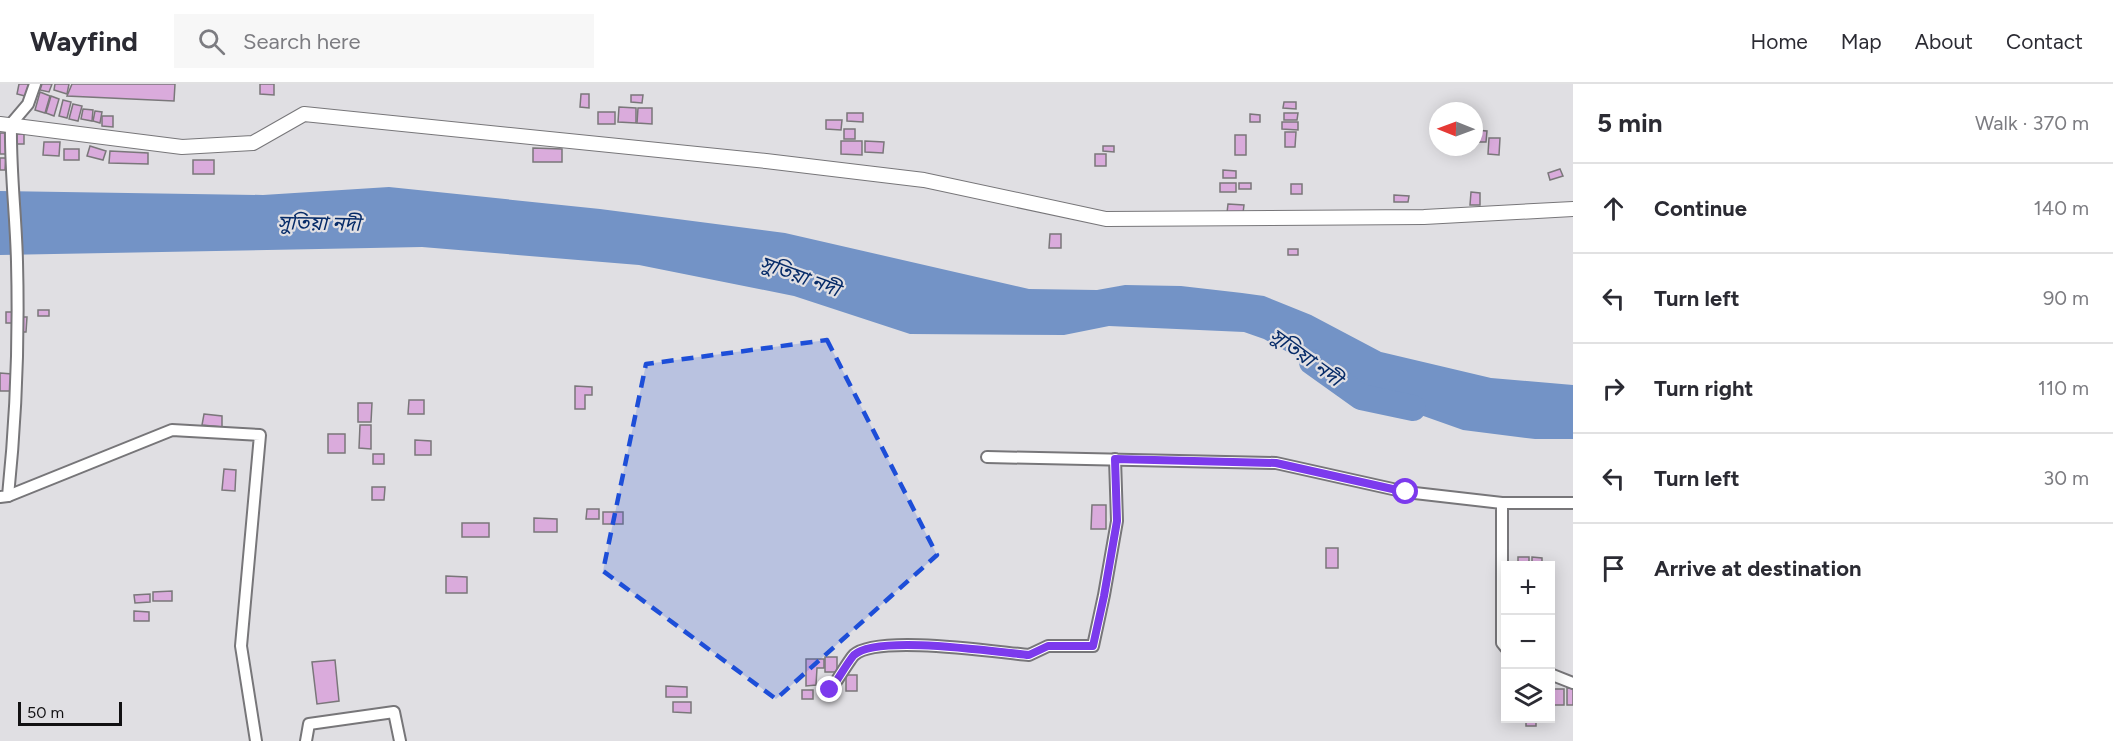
<!DOCTYPE html>
<meta charset="utf-8">
<style>
:root{--surface:#fff;--page:#f7f7f7;--text:#2b2b33;--muted:#7c7c81;--line:#e1e1e2}
body{margin:0;font-family:Figtree,"Noto Sans Bengali",sans-serif;background:var(--page);color:var(--text)}
.controls{position:absolute;right:18px;bottom:18px;display:grid;overflow:hidden;border-radius:0px;box-shadow:0 3px 15px #0003}
.controls button{width:54px;height:54px;display:grid;place-items:center;padding:0;border:0;border-bottom:2px solid var(--line);background:var(--surface);color:var(--text);font:30px sans-serif}
.compass{position:absolute;left:1429px;top:18px;width:54px;height:54px;border-radius:50%;background:var(--surface);box-shadow:0 3px 15px #0003;rotate:271deg}
.scale{position:absolute;left:18px;bottom:15px;width:104px;box-sizing:border-box;padding-left:6px;border:3px solid #121113;border-top:0;font-size:16px;line-height:21px;white-space:nowrap;color:#121113;-webkit-text-stroke:4px #e0dfe3;paint-order:stroke}
.stop{position:absolute;width:18px;height:18px;margin:-14px;border:4px solid #7c3aed;border-radius:50%;background:#fff}
.stop.end{background:#7c3aed;border-color:#fff;box-shadow:0 2px 6px #0008}
.list{margin:0;padding:0;list-style:none}
h2{display:flex;justify-content:space-between;align-items:center;height:78px;margin:0;padding:0 24px;font-size:26px}
h2 small{font-size:20px;font-weight:400;color:var(--muted)}
.list li{display:grid;grid-template-columns:39px 1fr auto;gap:18px;align-items:center;box-sizing:border-box;height:90px;padding:0 24px;border-top:2px solid var(--line)}
.list b{display:block;font-size:22px;white-space:nowrap}
.list em{font-size:20px;font-style:normal;color:var(--muted)}
.icon{flex:none;width:33px;height:33px;fill:none;stroke:currentColor;stroke-width:2;stroke-linecap:round;stroke-linejoin:round}
.map{position:relative;flex:none;width:1573px;height:657px;overflow:hidden}
header{display:flex;align-items:center;gap:36px;box-sizing:border-box;height:84px;padding:0 30px;background:var(--surface);border-bottom:2px solid var(--line)}
header strong{font-size:28px}
nav{display:flex;gap:33px;margin-inline-start:auto;font-size:21px}
.search{width:420px;height:54px;background:var(--page);display:flex;align-items:center;gap:15px;box-sizing:border-box;padding:0 21px;border-radius:0px;color:var(--muted);font-size:22px}
main{display:flex}
aside{flex:1;background:var(--surface)}
.map>svg:first-child{display:block}
.water{fill:#7393c6}
.lines{fill:none;stroke-linecap:round;stroke-linejoin:round}
.river{stroke:#7393c6;stroke-width:26}
.building{fill:#daabdc;stroke:#7a777a;stroke-width:1.5}
.minor-casing{stroke:#777679;stroke-width:14}
.tertiary-casing{stroke:#777679;stroke-width:16}
.minor{stroke:#fff;stroke-width:10}
.tertiary{stroke:#fff;stroke-width:14}
.route{stroke:#7c3aed;stroke-width:8}
.marked{fill:#1d4ed8;fill-opacity:0.2;stroke:#1d4ed8;stroke-width:4.5;stroke-dasharray:12 8;stroke-linejoin:round}
.labels{text-anchor:middle;stroke-width:4.5;stroke-linejoin:round;paint-order:stroke}
.water-label{font-size:20px;font-style:italic;fill:#062b68;stroke:#e0dfe3}
</style>
<header>
<strong>Wayfind</strong>
<div class="search"><svg class="icon" aria-label="search" viewBox="0 0 24 24"><circle cx="10" cy="10" r="6"/><path d="M15 15l6 6"/></svg>Search here</div>
<nav><a>Home</a><a>Map</a><a>About</a><a>Contact</a></nav>
</header>
<main>
<div class="map">
<svg width="1573" height="657" viewBox="0 0 1573 657">
<rect width="100%" height="100%" fill="#e0dfe3"/>
<!-- water -->
<path class="water" d="M389,103L600,125L785,149L1029,205L1097,206L1125,201L1181,202L1242,209L1264,212L1311,231L1381,268L1491,294L1573,301V355H1535L1463,346L1367,312L1264,255L1244,248L1109,242L1064,251L910,250L794,212L639,181L422,163L0,171V107L263,111Z"/>
<g class="lines">
<!-- river -->
<path class="river" d="M1312,278L1361,313L1413,324"/>
</g>
<!-- building -->
<g class="building">
<path d="M19,0H32L29,13L17,10Z"/>
<path d="M42,0H52L49,8L40,6Z"/>
<path d="M55,0H69L67,10L54,6Z"/>
<path d="M72,0H175L174,17L67,12Z"/>
<path d="M260,0H274V11L260,10Z"/>
<path d="M40,8L50,12L45,29L35,26Z"/>
<path d="M581,10H589V24L580,23Z"/>
<path d="M631,11H643L642,19L631,18Z"/>
<path d="M51,12L59,15L54,32L46,29Z"/>
<path d="M63,16L71,18L67,34L59,32Z"/>
<path d="M1284,18H1296V25L1283,24Z"/>
<path d="M73,20L82,22L78,37L69,35Z"/>
<path d="M619,23L636,24V39L618,38Z"/>
<path d="M638,24H652V40L637,39Z"/>
<path d="M83,25L93,26L92,37L81,35Z"/>
<path d="M95,27L102,28L100,39L93,37Z"/>
<rect x="598" y="28" width="17" height="12"/>
<path d="M847,29H863V38L847,37Z"/>
<path d="M1284,29H1298L1297,36H1284Z"/>
<path d="M1250,30L1260,31V38H1250Z"/>
<path d="M102,32H113V43L102,42Z"/>
<path d="M826,36H842L841,46L826,45Z"/>
<path d="M1282,38H1298V46L1282,45Z"/>
<rect x="844" y="45" width="11" height="10"/>
<path d="M1474,46L1487,47L1486,58H1474Z"/>
<path d="M1285,48H1296L1295,63H1285Z"/>
<path d="M0,49H8L7,70H0Z"/>
<path d="M16,50H24V60H15Z"/>
<rect x="1235" y="51" width="11" height="20"/>
<path d="M1489,54H1500L1499,71L1488,70Z"/>
<path d="M841,57H862V71L841,70Z"/>
<path d="M865,57L884,58L883,69L865,68Z"/>
<path d="M44,58H60L59,72L43,71Z"/>
<path d="M90,62L106,67L103,76L87,72Z"/>
<path d="M1103,62H1114V68L1103,67Z"/>
<path d="M533,64L562,65V78H533Z"/>
<rect x="64" y="65" width="15" height="11"/>
<path d="M110,67L148,69V80L109,79Z"/>
<rect x="1095" y="70" width="11" height="12"/>
<path d="M0,74H6L5,86H0Z"/>
<rect x="193" y="76" width="21" height="14"/>
<path d="M1560,85L1563,92L1550,96L1548,89Z"/>
<path d="M1223,86L1236,87V94H1223Z"/>
<rect x="1220" y="99" width="16" height="9"/>
<rect x="1239" y="99" width="12" height="6"/>
<rect x="1291" y="100" width="11" height="10"/>
<path d="M1471,108L1480,109V121H1470Z"/>
<path d="M1394,111L1409,112L1408,118H1394Z"/>
<path d="M1228,120L1244,121L1243,129H1227Z"/>
<path d="M1050,150H1061V164H1049Z"/>
<rect x="1288" y="165" width="10" height="6"/>
<rect x="38" y="226" width="11" height="6"/>
<rect x="6" y="228" width="6" height="11"/>
<path d="M20,233H27L26,248H19Z"/>
<path d="M0,289L12,290L11,307H0Z"/>
<path d="M575,302L592,303V311H585V325H575Z"/>
<path d="M409,316H424V330H408Z"/>
<path d="M358,319H372L371,338H358Z"/>
<path d="M204,330L222,332V343L202,341Z"/>
<path d="M360,341H371V365L359,364Z"/>
<rect x="328" y="350" width="17" height="19"/>
<path d="M415,356L431,357V371H415Z"/>
<rect x="373" y="370" width="11" height="10"/>
<path d="M224,385L236,386L235,407L222,406Z"/>
<path d="M372,403H385L384,416H372Z"/>
<path d="M1092,421H1106V445H1091Z"/>
<path d="M587,425H599V435H586Z"/>
<rect x="603" y="428" width="20" height="12"/>
<path d="M534,434L557,435V448H534Z"/>
<rect x="462" y="439" width="27" height="14"/>
<rect x="1326" y="464" width="12" height="20"/>
<rect x="1518" y="473" width="11" height="7"/>
<path d="M1532,473L1542,474V481H1532Z"/>
<path d="M446,492L467,493V509H446Z"/>
<path d="M172,507V517H153V508Z"/>
<path d="M150,510V518L135,519L134,511Z"/>
<path d="M134,527L149,528V537H134Z"/>
<rect x="825" y="573" width="12" height="15"/>
<path d="M806,575H824V584H817L816,601L806,602Z"/>
<path d="M335,576L339,617L317,620L312,578Z"/>
<rect x="846" y="591" width="11" height="16"/>
<path d="M666,602L687,603V613H666Z"/>
<rect x="1567" y="604" width="6" height="17"/>
<rect x="1554" y="605" width="10" height="16"/>
<rect x="802" y="606" width="11" height="9"/>
<path d="M673,618H691V629L673,628Z"/>
<rect x="1526" y="634" width="10" height="8"/>
</g>
<g class="lines">
<defs>
<g id="minor">
<path d="M987,373L1276,379L1406,408L1502,419V559L1506,564"/>
<path d="M8,412L172,346L260,351L241,562L256,657"/>
<path d="M0,413L8,412C16,335 19,256 17,178C16,132 10,86 11,40L28,20L35,0"/>
<path d="M1502,419H1573"/>
<path d="M1550,590L1573,599"/>
<path d="M830,606C836,599 849,576 854,571C877,550 995,568 1029,571L1048,562H1093L1104,511L1117,437L1115,375"/>
<path d="M306,657L309,640L394,628L400,657"/>
</g>
<path id="tertiary" d="M0,40L182,63L253,59L304,30L766,77L924,96L1106,135L1424,133L1573,125"/>
</defs>
<!-- minor casing -->
<use href="#minor" class="minor-casing"/>
<!-- tertiary casing -->
<use href="#tertiary" class="tertiary-casing"/>
<!-- minor -->
<use href="#minor" class="minor"/>
<!-- tertiary -->
<use href="#tertiary" class="tertiary"/>
</g>
<g class="lines">
<!-- route -->
<path class="route" d="M830,606C836,599 849,576 854,571C877,550 996,568 1029,571L1048,562H1093L1104,512L1117,437L1115,375L1276,379L1406,408"/>
</g>
<!-- marked area -->
<path class="marked" d="M827,256L937,471L776,615L603,487L646,280Z"/>
<g class="labels">
<!-- water labels -->
<g class="water-label">
<text transform="translate(319 139) rotate(1)" y="7">সুতিয়া নদী</text>
<text transform="translate(800 192) rotate(20)" y="7">সুতিয়া নদী</text>
<text transform="translate(1306 273) rotate(36)" y="7">সুতিয়া নদী</text>
</g>
</g>
</svg>
<div class="controls">
<button>+</button>
<button>−</button>
<button><svg class="icon" aria-label="layers" viewBox="0 0 24 24"><path d="M12 4l9 5-9 5-9-5zM3 14l9 5 9-5"/></svg></button>
</div>
<svg class="compass" viewBox="-18 -18 36 36"><path d="M0-13l5 13h-10z" fill="#e53935"/><path d="M0 13l5-13h-10z" fill="#7c7c81"/></svg>
<div class="scale">50 m</div>
<div class="stop" style="left:1406px;top:408px"></div>
<div class="stop end" style="left:830px;top:606px"></div>
</div>
<aside>
<h2>5 min<small>Walk · 370 m</small></h2>
<ul class="list">
<li><svg class="icon" aria-label="ahead" viewBox="0 0 24 24"><path d="M12 20V5M6 11l6-6 6 6"/></svg><div><b>Continue</b></div><em>140 m</em></li>
<li><svg class="icon" aria-label="left" viewBox="0 0 24 24"><path d="M17 20v-9H6M10 6l-5 5 5 5"/></svg><div><b>Turn left</b></div><em>90 m</em></li>
<li><svg class="icon" aria-label="right" viewBox="0 0 24 24"><path d="M7 20v-9h11M14 6l5 5-5 5"/></svg><div><b>Turn right</b></div><em>110 m</em></li>
<li><svg class="icon" aria-label="left" viewBox="0 0 24 24"><path d="M17 20v-9H6M10 6l-5 5 5 5"/></svg><div><b>Turn left</b></div><em>30 m</em></li>
<li><svg class="icon" aria-label="arrive" viewBox="0 0 24 24"><path d="M6 21V4h12l-3 4 3 4H6"/></svg><div><b>Arrive at destination</b></div></li>
</ul>
</aside>
</main>
